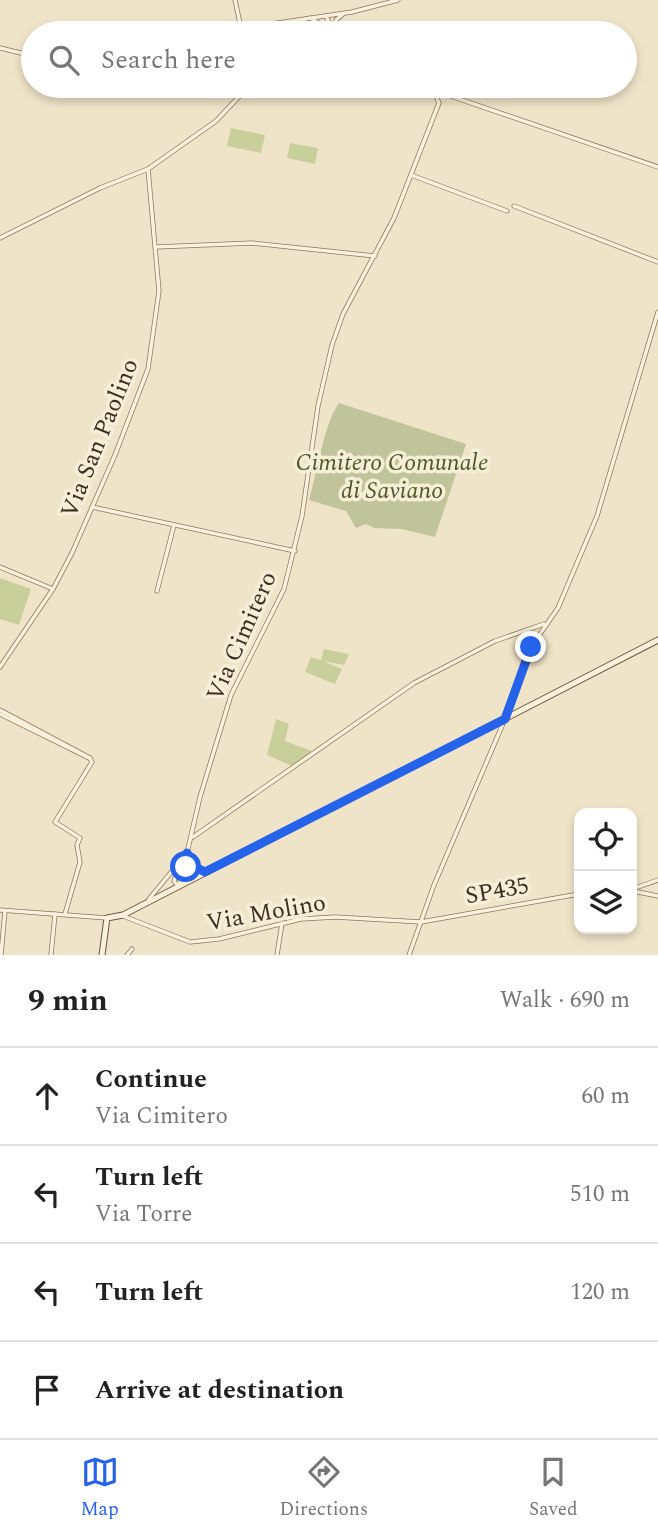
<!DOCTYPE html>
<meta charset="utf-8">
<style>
:root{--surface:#fff;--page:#f6f6f6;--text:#222;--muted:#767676;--line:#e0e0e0;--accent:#2563eb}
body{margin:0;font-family:Spectral,serif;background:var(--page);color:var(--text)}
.controls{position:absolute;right:21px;bottom:21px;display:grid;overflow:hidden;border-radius:14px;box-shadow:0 4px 10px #0003}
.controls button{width:63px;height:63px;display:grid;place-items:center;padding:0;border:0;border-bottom:2px solid var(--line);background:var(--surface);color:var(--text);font:35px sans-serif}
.stop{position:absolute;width:21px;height:21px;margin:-16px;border:5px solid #2563eb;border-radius:50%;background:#fff}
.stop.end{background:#2563eb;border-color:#fff;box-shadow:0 2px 7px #0008}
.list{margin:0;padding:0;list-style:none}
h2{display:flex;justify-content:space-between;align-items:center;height:91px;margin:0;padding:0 28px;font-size:30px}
h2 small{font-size:23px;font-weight:400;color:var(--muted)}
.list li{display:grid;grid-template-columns:46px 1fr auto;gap:21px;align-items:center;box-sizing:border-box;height:98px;padding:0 28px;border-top:2px solid var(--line)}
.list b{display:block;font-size:26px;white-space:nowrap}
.list p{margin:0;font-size:23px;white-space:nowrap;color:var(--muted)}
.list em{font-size:23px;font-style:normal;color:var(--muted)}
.icon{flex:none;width:38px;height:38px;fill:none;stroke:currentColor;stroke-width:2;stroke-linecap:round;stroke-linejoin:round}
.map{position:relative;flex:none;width:658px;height:955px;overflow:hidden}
.search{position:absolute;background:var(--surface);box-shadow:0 4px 10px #0003;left:21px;right:21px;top:21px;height:77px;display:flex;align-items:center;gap:18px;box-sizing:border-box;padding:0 24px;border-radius:38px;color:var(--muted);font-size:26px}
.sheet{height:483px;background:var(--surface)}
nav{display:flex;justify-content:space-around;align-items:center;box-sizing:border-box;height:98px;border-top:2px solid var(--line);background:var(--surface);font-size:19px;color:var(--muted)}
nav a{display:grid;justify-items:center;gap:4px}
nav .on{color:var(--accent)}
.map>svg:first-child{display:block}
.green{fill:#c9cf9b}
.cemetery{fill:#bfc49a}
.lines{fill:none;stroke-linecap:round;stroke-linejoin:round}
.street-casing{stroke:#8d765c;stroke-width:5}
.secondary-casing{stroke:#6f573f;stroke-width:7}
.street{stroke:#faf1dc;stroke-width:3.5}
.secondary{stroke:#faf1dc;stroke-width:5}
.route{stroke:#2563eb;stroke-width:9}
.labels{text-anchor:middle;stroke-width:7;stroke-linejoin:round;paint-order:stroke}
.street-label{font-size:24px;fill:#3d2e20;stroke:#f7eed8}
.park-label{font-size:24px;font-style:italic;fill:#4d5a26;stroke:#f7eed8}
</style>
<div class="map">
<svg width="658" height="955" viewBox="0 0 658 955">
<rect width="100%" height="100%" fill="#f0e4c8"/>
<!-- green -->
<g class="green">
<path d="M231,128L265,135L261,153L227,146Z"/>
<path d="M290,143L318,148L315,164L287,158Z"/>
<path d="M0,578L31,589L19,625L0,619Z"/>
<path d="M324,649L349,654L344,665L323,661L342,669L335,684L305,672L311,657L321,660Z"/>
<path d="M276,719L289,724L285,741L312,751L292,766L267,755Z"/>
</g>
<!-- cemetery -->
<path class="cemetery" d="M339,403L466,444L435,537L402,529L374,528L366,524L356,528L346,511L309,500C317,472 324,424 339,403Z"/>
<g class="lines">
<defs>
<g id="street">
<path d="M235,0L241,28"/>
<path d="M326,16L332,29"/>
<path d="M310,18L335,32"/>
<path d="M335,32L336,20L343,14"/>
<path d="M211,33L352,12L398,0"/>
<path d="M297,33L305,19"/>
<path d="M0,48L33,56"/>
<path d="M436,91L658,167"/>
<path d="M411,175L507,211"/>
<path d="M514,206L658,262"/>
<path d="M0,238L100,188L148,169L216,121L249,86"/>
<path d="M156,247L252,243L375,256"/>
<path d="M92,507L295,551"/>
<path d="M0,567L53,589"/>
<path d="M157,591L174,525"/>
<path d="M0,667L53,589L72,553L115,455L148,369L159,291L148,169"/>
<path d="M0,710L90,758"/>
<path d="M0,714L89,758"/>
<path d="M193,837L414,683L495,641L544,624"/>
<path d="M188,855L193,866L205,872"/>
<path d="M177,871L174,881L178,886"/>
<path d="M179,885L187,856"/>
<path d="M632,889L658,880"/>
<path d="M633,891L658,896"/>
<path d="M149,899L187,853L200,797L231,695L284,589L302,516L318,406L332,345L343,314L394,218L439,103L434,91L422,86"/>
<path d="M0,910L107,918"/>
<path d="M65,914L80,862L77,845L80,838L55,822L92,762L90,758"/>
<path d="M123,916L190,942L219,939L301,919L335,917L421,922L579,894"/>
<path d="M1,955L5,911"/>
<path d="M51,955L55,914"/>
<path d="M127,955L132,949"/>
<path d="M277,955L282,923"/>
<path d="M409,955L434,885L505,719L531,647L558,608L597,516L658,312"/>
</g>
<path id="secondary" d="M102,955L107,918L123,915L658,640"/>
</defs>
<!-- street casing -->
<use href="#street" class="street-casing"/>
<!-- secondary casing -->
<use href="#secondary" class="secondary-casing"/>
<!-- street -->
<use href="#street" class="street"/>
<!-- secondary -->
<use href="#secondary" class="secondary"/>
</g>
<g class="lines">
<!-- route -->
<path class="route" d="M186,867L187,853L193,866L205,872L505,719L531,647"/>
</g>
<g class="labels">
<!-- street labels -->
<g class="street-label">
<text transform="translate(99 438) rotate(-68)" y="8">Via San Paolino</text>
<text transform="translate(241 636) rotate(-66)" y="8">Via Cimitero</text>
<text transform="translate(497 890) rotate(-10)" y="8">SP435</text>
<text transform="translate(266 912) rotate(-10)" y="8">Via Molino</text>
</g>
<!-- park labels -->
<g class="park-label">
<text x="392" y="470">Cimitero Comunale<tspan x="392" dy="28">di Saviano</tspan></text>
</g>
</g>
</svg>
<div class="controls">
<button><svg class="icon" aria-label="locate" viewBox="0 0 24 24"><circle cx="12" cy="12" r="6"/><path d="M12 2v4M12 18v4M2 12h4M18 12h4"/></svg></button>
<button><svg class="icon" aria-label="layers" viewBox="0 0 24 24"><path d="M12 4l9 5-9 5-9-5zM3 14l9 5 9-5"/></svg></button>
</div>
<div class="stop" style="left:186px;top:867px"></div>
<div class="stop end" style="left:531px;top:647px"></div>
<div class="search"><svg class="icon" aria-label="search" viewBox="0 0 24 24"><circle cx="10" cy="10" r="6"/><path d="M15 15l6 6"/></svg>Search here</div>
</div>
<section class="sheet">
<h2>9 min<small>Walk · 690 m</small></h2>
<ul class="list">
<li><svg class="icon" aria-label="ahead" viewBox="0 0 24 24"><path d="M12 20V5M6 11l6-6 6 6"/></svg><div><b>Continue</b><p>Via Cimitero</p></div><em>60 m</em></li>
<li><svg class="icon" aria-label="left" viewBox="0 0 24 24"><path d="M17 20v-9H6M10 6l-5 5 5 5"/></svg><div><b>Turn left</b><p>Via Torre</p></div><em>510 m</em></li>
<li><svg class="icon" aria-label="left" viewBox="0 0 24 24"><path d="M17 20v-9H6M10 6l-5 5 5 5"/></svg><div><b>Turn left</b></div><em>120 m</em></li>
<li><svg class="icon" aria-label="arrive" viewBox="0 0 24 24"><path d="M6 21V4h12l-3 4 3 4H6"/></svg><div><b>Arrive at destination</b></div></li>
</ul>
</section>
<nav>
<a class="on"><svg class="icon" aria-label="map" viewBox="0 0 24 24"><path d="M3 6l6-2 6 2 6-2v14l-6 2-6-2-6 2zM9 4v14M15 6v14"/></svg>Map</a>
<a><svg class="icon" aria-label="directions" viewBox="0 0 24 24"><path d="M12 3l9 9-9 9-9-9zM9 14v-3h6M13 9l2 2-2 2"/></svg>Directions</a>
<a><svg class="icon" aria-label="saved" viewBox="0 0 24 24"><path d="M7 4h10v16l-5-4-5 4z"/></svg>Saved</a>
</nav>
